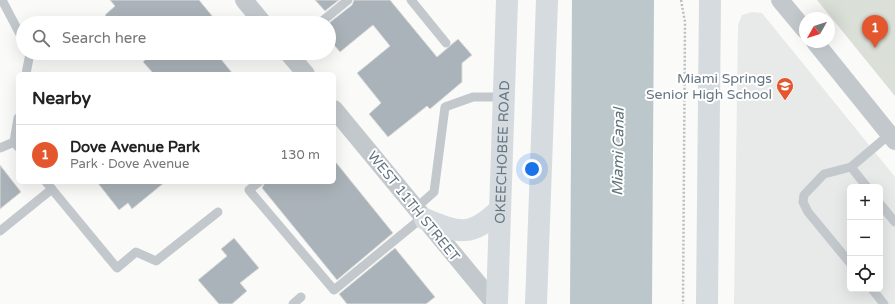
<!DOCTYPE html>
<meta charset="utf-8">
<style>
:root{--surface:#fff;--page:#f6f6f6;--text:#222;--muted:#767676;--line:#e0e0e0;--accent:#e4572e}
body{margin:0;font-family:"Varela Round",sans-serif;background:var(--page);color:var(--text)}
.controls{position:absolute;right:12px;bottom:12px;display:grid;overflow:hidden;border-radius:6px;box-shadow:0 4px 16px #0002}
.controls button{width:36px;height:36px;display:grid;place-items:center;padding:0;border:0;border-bottom:1px solid var(--line);background:var(--surface);color:var(--text);font:20px sans-serif}
.compass{position:absolute;left:799px;top:12px;width:36px;height:36px;border-radius:50%;background:var(--surface);box-shadow:0 4px 16px #0002;rotate:231deg}
.you{position:absolute;left:532px;top:169px;width:14px;height:14px;margin:-10px;border:3px solid #fff;border-radius:50%;background:#1a73e8;box-shadow:0 0 0 6px #1a73e833}
.badge{display:grid;place-items:center;width:26px;height:26px;border-radius:50%;background:var(--accent);color:#fff;font-size:13px;font-weight:700}
.pin{position:absolute;translate:-50% -33px;filter:drop-shadow(0 1px 2px #0008)}
.pin::after{content:'';position:absolute;top:21px;width:14px;height:12px;background:inherit;clip-path:polygon(0 0,100% 0,50% 100%)}
.list{margin:0;padding:0;list-style:none}
h2{display:flex;justify-content:space-between;align-items:center;height:52px;margin:0;padding:0 16px;font-size:17px}
h2 small{font-size:13px;font-weight:400;color:var(--muted)}
.list li{display:grid;grid-template-columns:26px 1fr auto;gap:12px;align-items:center;box-sizing:border-box;height:60px;padding:0 16px;border-top:1px solid var(--line)}
.list b{display:block;font-size:15px;white-space:nowrap}
.list p{margin:0;font-size:13px;white-space:nowrap;color:var(--muted)}
.list em{font-size:13px;font-style:normal;color:var(--muted)}
.icon{flex:none;width:22px;height:22px;fill:none;stroke:currentColor;stroke-width:2;stroke-linecap:round;stroke-linejoin:round}
.map{position:relative;flex:none;width:895px;height:304px;overflow:hidden}
.search{position:absolute;background:var(--surface);box-shadow:0 4px 16px #0002;left:16px;top:16px;width:320px;height:44px;display:flex;align-items:center;gap:10px;box-sizing:border-box;padding:0 14px;border-radius:22px;color:var(--muted);font-size:15px}
.panel{position:absolute;background:var(--surface);box-shadow:0 4px 16px #0002;left:16px;top:72px;width:320px;height:112px;border-radius:6px}
.map>svg:first-child{display:block}
.built{fill:#e8e9e9;fill-rule:evenodd}
.green{fill:#dadfd7}
.water{fill:#bbc7cb}
.building{fill:#aab3b9;stroke:#dcdcda}
.lines{fill:none;stroke-linecap:round;stroke-linejoin:round}
.path{stroke:#bbbfc2;stroke-width:2.5;stroke-dasharray:2 2;stroke-linecap:butt}
.lane{stroke:#c3c8cc;stroke-width:9}
.street{stroke:#c3c8cc;stroke-width:18}
.secondary{stroke:#d6dbdf;stroke-width:22}
.highway{stroke:#d6dbdf;stroke-width:22}
.labels{text-anchor:middle;stroke-width:4;stroke-linejoin:round;paint-order:stroke}
.poi-label{font-size:14px;fill:#657683;stroke:#fff;text-anchor:end}
.street-label{font-size:14px;fill:#657683;stroke:#fff}
.water-label{font-size:15px;font-style:italic;fill:#60757c;stroke:#fff}
</style>
<div class="map">
<svg width="895" height="304" viewBox="0 0 895 304">
<rect width="100%" height="100%" fill="#fafaf8"/>
<!-- built -->
<path class="built" d="M752,12L762,13L895,177V304H734L738,25L742,15ZM850,187H880V289H850Z"/>
<!-- green -->
<path class="green" d="M817,0H895V96Z"/>
<!-- water -->
<path class="water" d="M572,0H654L652,304H570Z"/>
<!-- building -->
<g class="building">
<path d="M110,0H199L218,23H112L105,15L115,6Z"/>
<path d="M315,0H339L325,11Z"/>
<path d="M354,0H390L437,57L458,39L472,55L462,63V82L430,109L427,106L388,137L369,114L381,103L357,73L390,46L373,25L340,52L329,39V23L352,5Z"/>
<path d="M139,53H216L233,74H154L143,62L145,60Z"/>
<path d="M334,160L393,233L337,280L262,188L265,182H334Z"/>
<path d="M0,165L21,192L0,209Z"/>
<path d="M97,182H165L132,209L128,203L119,210Z"/>
<path d="M234,238L259,268L240,283L247,291L232,304H219L198,280L227,256L221,249Z"/>
<path d="M395,248L435,297L426,304H347L339,294Z"/>
</g>
<g class="lines">
<!-- path -->
<path class="path" d="M681,0L685,22L683,304"/>
<!-- lane -->
<g class="lane">
<path d="M2,0L23,40"/>
<path d="M411,0L446,43"/>
<path d="M320,23L348,0"/>
<path d="M26,74L30,53"/>
<path d="M18,118L14,142L18,147"/>
<path d="M0,148L14,142"/>
<path d="M851,167L867,187"/>
<path d="M46,182L117,268L136,252L156,261L218,212"/>
<path d="M259,182L249,190L334,290L423,217"/>
<path d="M880,204L895,222"/>
<path d="M416,208L434,192L445,107L473,97H503"/>
<path d="M0,231L52,189"/>
<path d="M850,263L808,212L803,202L804,195L824,174L851,167L890,134"/>
<path d="M872,289L884,304"/>
<path d="M293,304L301,297"/>
</g>
<!-- street -->
<g class="street">
<path d="M244,0L263,23"/>
<path d="M780,0L805,30"/>
<path d="M815,42L895,141"/>
<path d="M288,53L306,74"/>
<path d="M334,109L495,304"/>
</g>
<!-- secondary -->
<path class="secondary" d="M707,304L710,0"/>
<!-- highway -->
<g class="highway">
<path d="M425,219C459,234 472,237 500,209"/>
<path id="s1" d="M497,304L507,0"/>
<path d="M536,304L547,0"/>
</g>
</g>
<!-- icons -->
<defs>
<symbol id="school-pin" viewBox="-11 -11 22 30"><path d="M0 17L-7.5 6A9.5 9.5 0 1 1 7.5 6Z" fill="#e4572e" stroke="#fff"/><path d="M0-5L7-2L0 1L-7-2ZM-4 1L0 2.5L4 1V4Q0 6-4 4Z" fill="#fff"/></symbol>
</defs>
<g fill-rule="evenodd">
<use href="#school-pin" x="775" y="76" width="20" height="27"/>
</g>
<g class="labels">
<!-- poi labels -->
<g class="poi-label">
<text x="772" y="83">Miami Springs<tspan x="772" dy="16">Senior High School</tspan></text>
</g>
<!-- street labels -->
<g class="street-label">
<text dy="5" stroke="none"><textPath href="#s1" startOffset="152">OKEECHOBEE ROAD</textPath></text>
<text transform="translate(414 206) rotate(51)" y="5">WEST 11TH STREET</text>
</g>
<!-- water labels -->
<g class="water-label">
<text transform="translate(618 152) rotate(-89)" y="5">Miami Canal</text>
</g>
</g>
</svg>
<div class="controls">
<button>+</button>
<button>−</button>
<button><svg class="icon" aria-label="locate" viewBox="0 0 24 24"><circle cx="12" cy="12" r="6"/><path d="M12 2v4M12 18v4M2 12h4M18 12h4"/></svg></button>
</div>
<svg class="compass" viewBox="-18 -18 36 36"><path d="M0-13l5 13h-10z" fill="#e53935"/><path d="M0 13l5-13h-10z" fill="#767676"/></svg>
<div class="you"></div>
<div class="pin badge" style="left:875px;top:48px">1</div>
<div class="search"><svg class="icon" aria-label="search" viewBox="0 0 24 24"><circle cx="10" cy="10" r="6"/><path d="M15 15l6 6"/></svg>Search here</div>
<section class="panel">
<h2>Nearby<small></small></h2>
<ul class="list">
<li><span class="badge">1</span><div><b>Dove Avenue Park</b><p>Park · Dove Avenue</p></div><em>130 m</em></li>
</ul>
</section>
</div>
